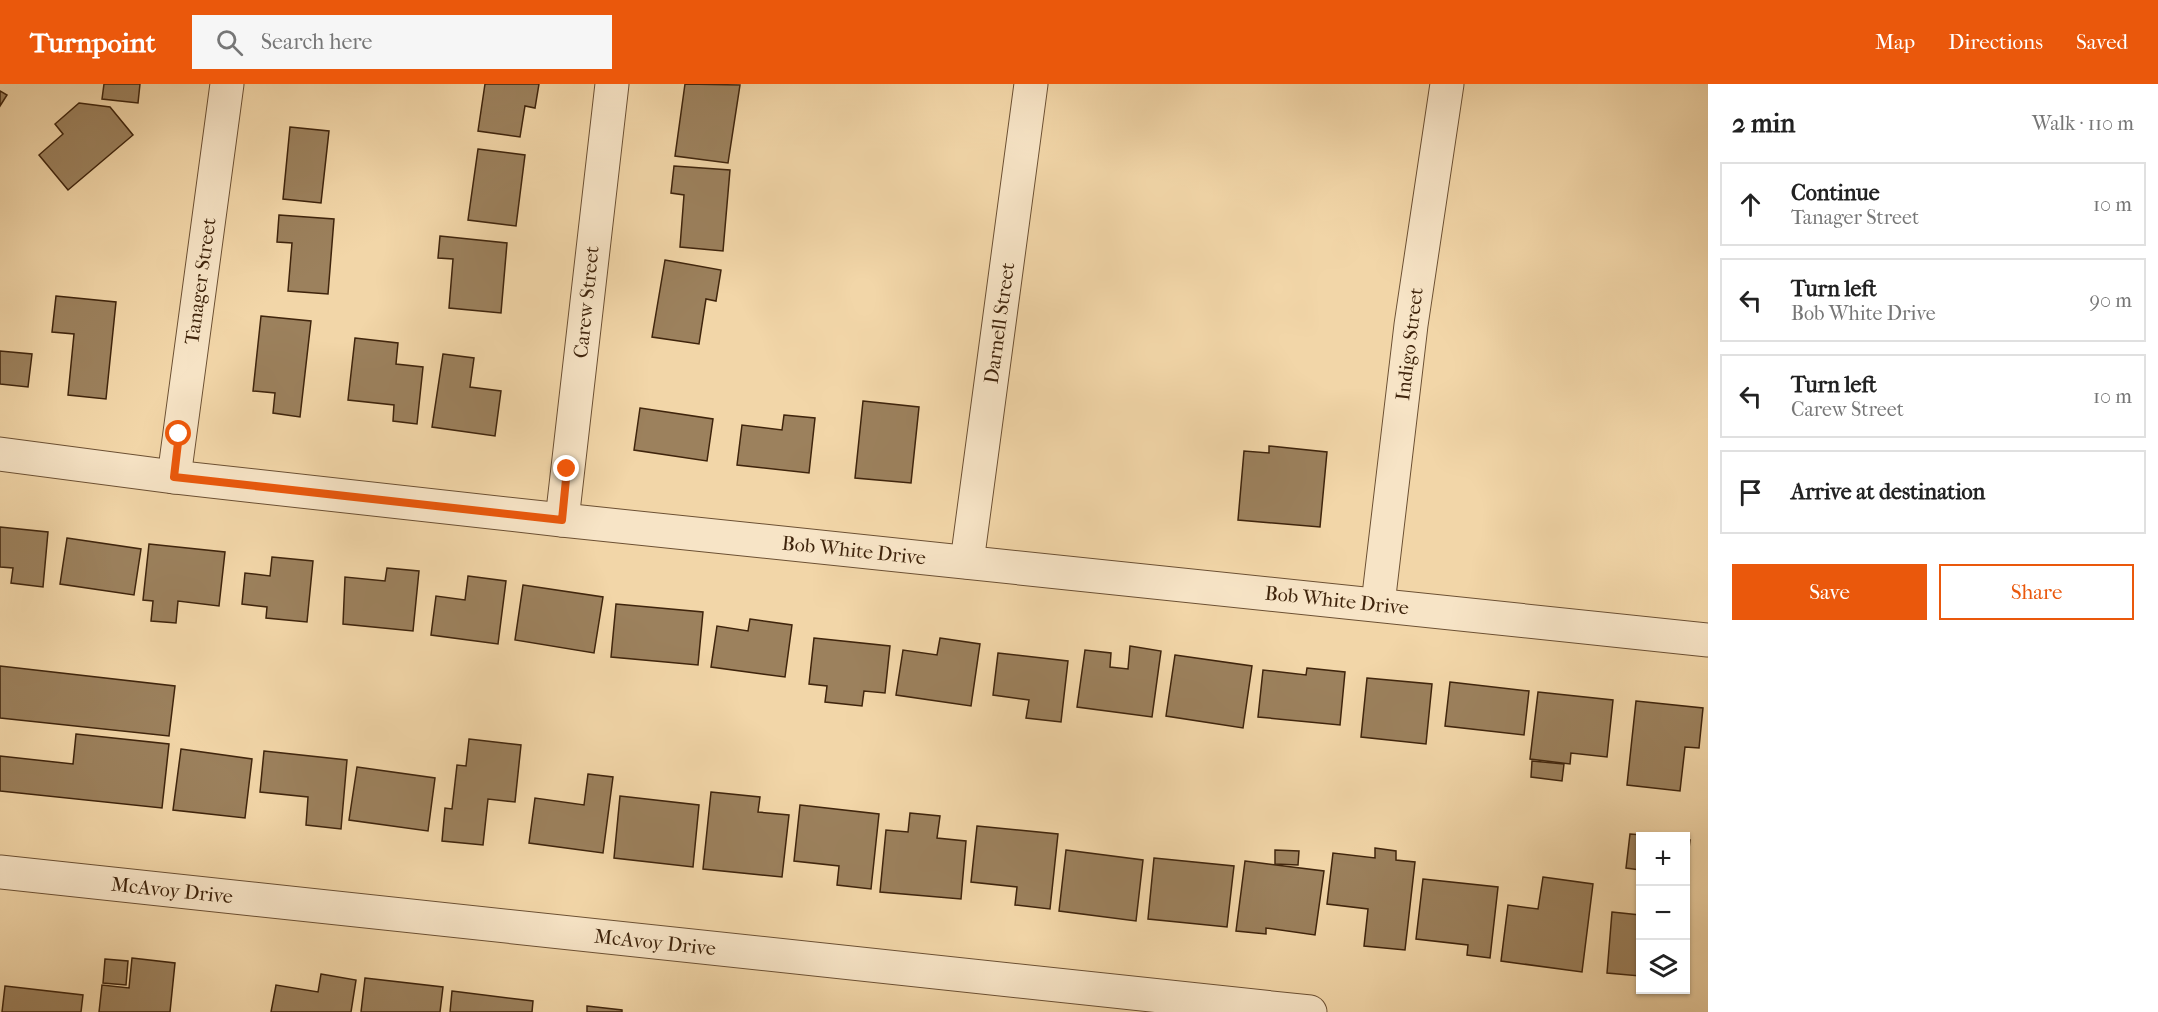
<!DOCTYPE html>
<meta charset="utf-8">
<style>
:root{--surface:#fff;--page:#f6f6f6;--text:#222;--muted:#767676;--line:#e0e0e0;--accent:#ea580c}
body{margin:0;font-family:"IM FELL French Canon",serif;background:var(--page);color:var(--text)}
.controls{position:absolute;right:18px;bottom:18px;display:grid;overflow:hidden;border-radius:0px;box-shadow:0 2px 4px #0004}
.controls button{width:54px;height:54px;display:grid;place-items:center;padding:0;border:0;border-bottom:2px solid var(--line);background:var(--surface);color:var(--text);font:30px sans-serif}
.stop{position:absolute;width:18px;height:18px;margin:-14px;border:4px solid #ea580c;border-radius:50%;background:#fff}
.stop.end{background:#ea580c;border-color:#fff;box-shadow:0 2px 6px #0008}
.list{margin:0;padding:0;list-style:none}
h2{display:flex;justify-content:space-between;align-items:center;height:78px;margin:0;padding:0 24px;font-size:26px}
h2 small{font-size:20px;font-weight:400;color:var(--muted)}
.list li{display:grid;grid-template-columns:39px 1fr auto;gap:18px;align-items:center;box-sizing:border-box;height:84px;margin:0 12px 12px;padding:0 12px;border:2px solid var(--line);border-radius:0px}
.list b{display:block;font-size:22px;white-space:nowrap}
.list p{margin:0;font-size:20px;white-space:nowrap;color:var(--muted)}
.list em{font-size:20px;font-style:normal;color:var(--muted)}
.actions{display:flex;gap:12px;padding:18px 24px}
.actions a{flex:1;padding:14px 0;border:2px solid var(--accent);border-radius:0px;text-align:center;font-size:21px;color:var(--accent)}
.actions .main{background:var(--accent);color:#fff}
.icon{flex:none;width:33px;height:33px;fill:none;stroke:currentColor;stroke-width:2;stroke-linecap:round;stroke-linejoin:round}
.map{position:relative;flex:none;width:1708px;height:928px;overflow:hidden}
header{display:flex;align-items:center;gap:36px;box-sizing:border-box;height:84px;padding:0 30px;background:var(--accent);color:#fff}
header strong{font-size:28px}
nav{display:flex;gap:33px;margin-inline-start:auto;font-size:21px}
.search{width:420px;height:54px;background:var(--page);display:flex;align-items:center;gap:15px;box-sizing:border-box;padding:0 21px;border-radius:0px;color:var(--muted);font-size:22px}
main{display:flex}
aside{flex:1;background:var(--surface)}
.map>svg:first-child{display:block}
.building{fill:#9c815d;stroke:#3f240c;stroke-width:1.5}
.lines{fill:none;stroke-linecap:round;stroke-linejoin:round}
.street-casing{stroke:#6c5033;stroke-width:35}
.street{stroke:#f7e4c6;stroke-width:33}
.route{stroke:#ea580c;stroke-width:8}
.labels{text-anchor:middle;stroke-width:6;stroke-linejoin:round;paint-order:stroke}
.street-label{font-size:20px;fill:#3f240c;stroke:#f7e4c6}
</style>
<header>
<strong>Turnpoint</strong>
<div class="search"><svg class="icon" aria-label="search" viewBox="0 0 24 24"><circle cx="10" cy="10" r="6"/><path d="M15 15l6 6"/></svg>Search here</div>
<nav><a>Map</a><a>Directions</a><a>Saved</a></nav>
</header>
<main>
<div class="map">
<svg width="1708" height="928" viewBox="0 0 1708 928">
<rect width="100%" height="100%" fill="#f2d6a8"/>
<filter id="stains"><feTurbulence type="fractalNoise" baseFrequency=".00333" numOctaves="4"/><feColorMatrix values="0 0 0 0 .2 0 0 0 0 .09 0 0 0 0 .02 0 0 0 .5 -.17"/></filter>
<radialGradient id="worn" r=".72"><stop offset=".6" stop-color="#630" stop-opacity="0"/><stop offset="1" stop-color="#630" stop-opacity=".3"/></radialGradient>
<!-- building -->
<g class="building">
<path d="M104,0H140L138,19L102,15Z"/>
<path d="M485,0H539L535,24L525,22L520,53L478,47Z"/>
<path d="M685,0L740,1L728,79L675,72Z"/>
<path d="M0,7L7,11L0,22Z"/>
<path d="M79,19L110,23L133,51L68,106L39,71L63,50L55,40Z"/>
<path d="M290,43L329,47L321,119L283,115Z"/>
<path d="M478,65L525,71L516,142L468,136Z"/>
<path d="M674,82L730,86L723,167L680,163L684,111L671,109Z"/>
<path d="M279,131L334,135L328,210L288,207L292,159L277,158Z"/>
<path d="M440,152L507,159L501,229L449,224L453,175L438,174Z"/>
<path d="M665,176L721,186L716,217L706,215L699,260L652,253Z"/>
<path d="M56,212L116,218L106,315L68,311L74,250L52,248Z"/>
<path d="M261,232L311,237L300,333L273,329L275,309L253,307Z"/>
<path d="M355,254L398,259L396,280L423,283L417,340L393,337L394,321L348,316Z"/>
<path d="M0,267L32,270L28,303L0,300Z"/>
<path d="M443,270L474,274L470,303L501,307L495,352L432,343Z"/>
<path d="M863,317L919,323L911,399L855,394Z"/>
<path d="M640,324L713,335L707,377L634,366Z"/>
<path d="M784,331L815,334L809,389L737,381L742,341L782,346Z"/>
<path d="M1269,362L1327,368L1320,443L1238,436L1244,367L1269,369Z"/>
<path d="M0,443L48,448L43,503L11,499L13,484L0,483Z"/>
<path d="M67,454L141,465L134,511L60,500Z"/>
<path d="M149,460L225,468L219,522L178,517L176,539L151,537L153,517L143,516Z"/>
<path d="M272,473L313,477L307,538L266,534L267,523L242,520L245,489L270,492Z"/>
<path d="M387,484L419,487L413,547L343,540L345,493L385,497Z"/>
<path d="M468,492L506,497L498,560L431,551L436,512L465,516Z"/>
<path d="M523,501L603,513L594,569L515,556Z"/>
<path d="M616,520L703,528L698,581L611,573Z"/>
<path d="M750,535L792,541L785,593L711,583L717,542L748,547Z"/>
<path d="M814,554L890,562L885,609L864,607L862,622L825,618L827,602L809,600Z"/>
<path d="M940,554L980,560L971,622L896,611L903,566L937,571Z"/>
<path d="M1130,562L1161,567L1152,633L1077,623L1085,566L1111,569L1110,583L1128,585Z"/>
<path d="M998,569L1068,577L1061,638L1026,634L1029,616L993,611Z"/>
<path d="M1175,571L1252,582L1243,644L1166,632Z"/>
<path d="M0,582L175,602L169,652L0,634Z"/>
<path d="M1307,584L1345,588L1340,641L1258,633L1263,586L1306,591Z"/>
<path d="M1367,594L1432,600L1426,660L1361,653Z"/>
<path d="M1450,598L1529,607L1524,651L1445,642Z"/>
<path d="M1538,608L1613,616L1607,673L1571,669L1570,680L1530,675Z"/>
<path d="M1636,617L1703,624L1699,664L1685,663L1680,707L1627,701Z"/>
<path d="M76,650L169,660L162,724L0,707V672L73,680Z"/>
<path d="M469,655L521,661L515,718L488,715L483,761L442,757L445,724L452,725L457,681L466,682Z"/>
<path d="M181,665L252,675L245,734L173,726Z"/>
<path d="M264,667L347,676L341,745L306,741L308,713L260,708Z"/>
<path d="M1532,677L1564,680L1562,697L1531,693Z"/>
<path d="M357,683L435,694L428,747L349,736Z"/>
<path d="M588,690L613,693L603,769L529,759L535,714L584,721Z"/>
<path d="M711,708L760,713L758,728L789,731L782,793L703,785Z"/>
<path d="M620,712L699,721L693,783L614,774Z"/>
<path d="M800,721L879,730L871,805L837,801L839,782L794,777Z"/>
<path d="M910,729L940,732L937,754L966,757L961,815L880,808L886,746L908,748Z"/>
<path d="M977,742L1058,750L1050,825L1015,821L1017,803L971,798Z"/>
<path d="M1630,750L1656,752H1640V786L1626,784Z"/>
<path d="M1686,756H1690L1686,791Z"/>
<path d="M1375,764L1396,767V776L1415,778L1405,866L1364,862L1368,825L1327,820L1333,769L1375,774Z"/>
<path d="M1066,766L1143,776L1136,837L1059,827Z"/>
<path d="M1275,766L1299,767L1298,781L1275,780Z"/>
<path d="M1154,774L1234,782L1227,843L1148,835Z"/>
<path d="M1245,777L1324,787L1315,851L1266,844V850L1236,847Z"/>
<path d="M1543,793L1593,800L1582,888L1501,877L1508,821L1538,825Z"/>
<path d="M1423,795L1498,803L1490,874L1467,871L1468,861L1416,855Z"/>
<path d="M1612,828L1640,831V892L1607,889Z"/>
<path d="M132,874L175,879L170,928H99L102,901L129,904Z"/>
<path d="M105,875L128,877L126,901L103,899Z"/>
<path d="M321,890L356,896L351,928H271L276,901L318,908Z"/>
<path d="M365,894L443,903L440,928H361Z"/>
<path d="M5,902L83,911L81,928H2Z"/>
<path d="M452,907L533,917L532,928H450Z"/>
<path d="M587,922L622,926V928H587Z"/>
</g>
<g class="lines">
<defs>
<g id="street">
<path d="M0,370L174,393L562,436L1708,556"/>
<path d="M174,393L227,0"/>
<path d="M562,436L612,0"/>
<path d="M967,478L1031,0"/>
<path d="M1378,520L1411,241L1447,0"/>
<path d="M0,788L1310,928"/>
</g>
</defs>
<!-- street casing -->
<use href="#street" class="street-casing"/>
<!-- street -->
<use href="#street" class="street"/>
</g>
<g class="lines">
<!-- route -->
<path class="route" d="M179,350L174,393L562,436L567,385"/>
</g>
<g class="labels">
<!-- street labels -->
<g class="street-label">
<text transform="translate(200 197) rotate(-82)" y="7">Tanager Street</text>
<text transform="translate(586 218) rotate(-84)" y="7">Carew Street</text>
<text transform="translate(999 239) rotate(-82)" y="7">Darnell Street</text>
<text transform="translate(1409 260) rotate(-83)" y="7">Indigo Street</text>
<text transform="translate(854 466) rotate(6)" y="7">Bob White Drive</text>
<text transform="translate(1337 516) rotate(6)" y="7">Bob White Drive</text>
<text transform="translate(172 806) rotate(6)" y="7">McAvoy Drive</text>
<text transform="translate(655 858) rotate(6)" y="7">McAvoy Drive</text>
</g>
</g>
<rect width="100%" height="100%" filter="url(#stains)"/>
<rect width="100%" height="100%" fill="url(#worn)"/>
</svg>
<div class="controls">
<button>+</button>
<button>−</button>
<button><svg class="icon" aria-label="layers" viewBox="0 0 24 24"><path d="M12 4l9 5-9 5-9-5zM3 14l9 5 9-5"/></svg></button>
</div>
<div class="stop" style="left:179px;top:350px"></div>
<div class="stop end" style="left:567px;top:385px"></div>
</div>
<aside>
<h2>2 min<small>Walk · 110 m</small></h2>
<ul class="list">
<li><svg class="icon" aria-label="ahead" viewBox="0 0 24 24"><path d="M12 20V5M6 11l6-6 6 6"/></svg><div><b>Continue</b><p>Tanager Street</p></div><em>10 m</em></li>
<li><svg class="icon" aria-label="left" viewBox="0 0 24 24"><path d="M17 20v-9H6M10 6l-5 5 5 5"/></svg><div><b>Turn left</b><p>Bob White Drive</p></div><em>90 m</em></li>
<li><svg class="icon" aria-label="left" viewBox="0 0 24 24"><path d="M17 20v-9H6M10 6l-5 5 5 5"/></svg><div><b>Turn left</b><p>Carew Street</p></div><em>10 m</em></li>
<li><svg class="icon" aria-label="arrive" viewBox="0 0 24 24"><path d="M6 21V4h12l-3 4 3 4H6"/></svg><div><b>Arrive at destination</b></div></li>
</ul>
<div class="actions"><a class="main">Save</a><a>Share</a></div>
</aside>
</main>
